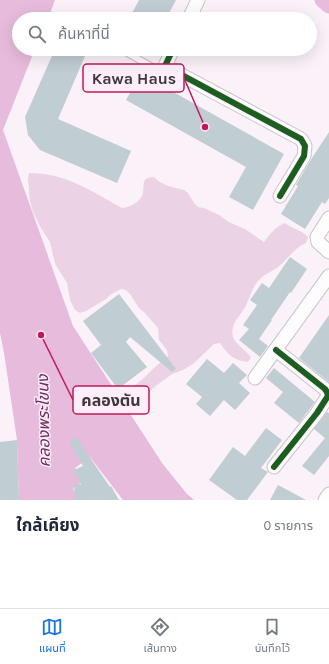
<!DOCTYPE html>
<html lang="th">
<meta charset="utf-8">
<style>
:root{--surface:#fff;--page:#f2f2f3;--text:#1f2937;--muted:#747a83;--line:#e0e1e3;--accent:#1a73e8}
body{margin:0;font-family:Karla,"Noto Sans Thai",sans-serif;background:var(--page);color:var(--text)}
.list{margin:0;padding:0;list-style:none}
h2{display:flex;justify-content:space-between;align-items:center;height:52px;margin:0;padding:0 16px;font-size:17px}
h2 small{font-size:13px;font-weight:400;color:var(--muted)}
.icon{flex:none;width:22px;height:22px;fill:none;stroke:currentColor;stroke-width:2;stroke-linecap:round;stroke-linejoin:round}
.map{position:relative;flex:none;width:329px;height:500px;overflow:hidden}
.search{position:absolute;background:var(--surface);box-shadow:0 4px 16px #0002;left:12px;right:12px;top:12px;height:44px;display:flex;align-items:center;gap:10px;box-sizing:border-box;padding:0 14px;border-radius:22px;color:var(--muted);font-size:15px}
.sheet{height:108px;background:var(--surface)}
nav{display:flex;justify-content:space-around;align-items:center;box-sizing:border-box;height:56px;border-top:1px solid var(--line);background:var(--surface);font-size:11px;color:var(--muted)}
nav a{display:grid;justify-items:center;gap:2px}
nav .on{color:var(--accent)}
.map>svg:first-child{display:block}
.green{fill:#ebd2e4}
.water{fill:#e7bbdb}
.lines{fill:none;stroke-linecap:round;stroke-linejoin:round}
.canal{stroke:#e7bbdb;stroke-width:15}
.building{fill:#c0cdd3}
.service-casing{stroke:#cac3c8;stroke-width:8}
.minor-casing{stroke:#cac3c8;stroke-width:15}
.service{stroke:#fefdfe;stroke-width:6}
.minor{stroke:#fefdfe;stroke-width:13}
.cycleway-casing{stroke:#feeef9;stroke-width:8}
.cycleway{stroke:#1b5e20;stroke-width:6}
.labels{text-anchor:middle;stroke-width:3;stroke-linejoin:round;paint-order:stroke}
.water-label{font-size:16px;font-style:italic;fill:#6e2a5f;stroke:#feeef9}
.leader{fill:none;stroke:#c2185b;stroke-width:1.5}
.callout-dot{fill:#c2185b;stroke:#feeef9;stroke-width:1.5}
.callout{fill:#feeef9;stroke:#c2185b;stroke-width:1.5}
.callout-label{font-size:16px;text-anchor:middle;font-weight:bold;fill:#3f373d}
</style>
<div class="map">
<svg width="329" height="500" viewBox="0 0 329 500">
<rect width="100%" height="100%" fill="#faf2f8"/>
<!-- green -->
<path class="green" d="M29,173C66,173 91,191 122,208C130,207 141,202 143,193C145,184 140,178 154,177L158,181L168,186L184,190L188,193L194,203L198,207L204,208L219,215L229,222L245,229L264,242C270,234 275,227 285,223C292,229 302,230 308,237L306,243C294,248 288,259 278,267C273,271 265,274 260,279C253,285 251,295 247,303C243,314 229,323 233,337C234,342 247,352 251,357L248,362C233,360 228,355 220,343L214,344L193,364L183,370L172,374L153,388L145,397L139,407H129L125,403L124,397L126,392L144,378L155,367L168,356L167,350L159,340L158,328L144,312L139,308L130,294L126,290L121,289L110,295L106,299L86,311L80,313L75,310L70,300L67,283L55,264L50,242L41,228L33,212L30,201L28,179Z"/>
<!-- water -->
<path class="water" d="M0,0H55L48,19H19V49H35L3,130L73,326L162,463L187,494L194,500H123L90,457L75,468L82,482L73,488L78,500H19L17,440L4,353L0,333Z"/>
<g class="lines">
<!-- canal -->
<path class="canal" d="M322,0L329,6"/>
</g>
<!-- building -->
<g class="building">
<path d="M139,0H176L166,19H129Z"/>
<path d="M55,49H88L58,119L131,151L117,183L40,150L28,135L25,117Z"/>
<path d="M141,74L284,154L253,210L229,197L246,167L126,100Z"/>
<path d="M329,132V198L325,204L322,202L305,229L281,214L298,186L296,185L312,158Z"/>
<path d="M290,257L307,269L291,293L290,292L271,320H272L259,339L268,346L260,357L239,340L249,329L243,325L257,305L250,300L262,283L269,288Z"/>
<path d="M119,294L176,369L172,372L130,337L126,342L147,367L118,389L91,353L101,345L83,321Z"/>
<path d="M329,315V382L299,358Z"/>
<path d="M207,359L224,373L233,363L247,375L239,383L250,393L235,410L224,400L210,416L196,404L202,397L186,384Z"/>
<path d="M274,368L315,402L299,423L274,403L283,392L266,378Z"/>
<path d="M327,412L329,413V456L314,475L302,466L325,438L314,429Z"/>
<path d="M266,428L282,440L261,468L268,472L247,500H237L209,480L233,447L245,456Z"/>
<path d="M76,437L110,487L111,486L119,500H75L74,485L81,484L74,470L83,466L69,441Z"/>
<path d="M17,440L19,500H0V442Z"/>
<path d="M278,485L306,500H270Z"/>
</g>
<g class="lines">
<defs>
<path id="service" d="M120,49L156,69L165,66"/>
<g id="minor">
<path d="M189,19L198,0"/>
<path d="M173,49L165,66L301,139L305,146L304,156L280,196"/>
<path d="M329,218L317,237L318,242L329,252"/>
<path d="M255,378L329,276"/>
<path d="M274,467L317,413L328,396L327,392L325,389L276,350"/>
<path d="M325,500L329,494"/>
</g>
</defs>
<!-- service casing -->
<use href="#service" class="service-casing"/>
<!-- minor casing -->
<use href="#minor" class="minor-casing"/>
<!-- service -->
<use href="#service" class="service"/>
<!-- minor -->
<use href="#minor" class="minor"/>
<defs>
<g id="cycleway">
<path d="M173,49L165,66L301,139L305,146L304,156L280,196"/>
<path d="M274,467L317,413L328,396L327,392L325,389L276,350"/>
</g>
</defs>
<!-- cycleway casing -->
<use href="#cycleway" class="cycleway-casing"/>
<!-- cycleway -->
<use href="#cycleway" class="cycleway"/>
</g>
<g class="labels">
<!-- water labels -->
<g class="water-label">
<text transform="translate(43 421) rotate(-91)" y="6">คลองพระโขนง</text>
</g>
</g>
<!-- callouts -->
<path class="leader" d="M205 127L184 78M41 335L73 400"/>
<g class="callout-dot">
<circle cx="205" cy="127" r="4"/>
<circle cx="41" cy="335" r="4"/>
</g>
<g class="callout">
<rect x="83" y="64" width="101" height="28" rx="4"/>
<rect x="73" y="386" width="76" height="28" rx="4"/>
</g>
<g class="callout-label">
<text x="134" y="84">Kawa Haus</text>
<text x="111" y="406">คลองตัน</text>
</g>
</svg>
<div class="search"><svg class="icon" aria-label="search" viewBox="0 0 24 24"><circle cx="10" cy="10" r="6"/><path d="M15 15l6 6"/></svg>ค้นหาที่นี่</div>
</div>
<section class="sheet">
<h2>ใกล้เคียง<small>0 รายการ</small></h2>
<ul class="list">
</ul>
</section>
<nav>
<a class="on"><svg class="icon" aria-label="map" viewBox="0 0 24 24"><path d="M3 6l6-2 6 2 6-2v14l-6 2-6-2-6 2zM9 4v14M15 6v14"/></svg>แผนที่</a>
<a><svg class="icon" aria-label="directions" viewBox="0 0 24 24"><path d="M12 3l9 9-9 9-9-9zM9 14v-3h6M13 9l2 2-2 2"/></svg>เส้นทาง</a>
<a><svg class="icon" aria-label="saved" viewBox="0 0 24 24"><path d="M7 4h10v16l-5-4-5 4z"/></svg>บันทึกไว้</a>
</nav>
